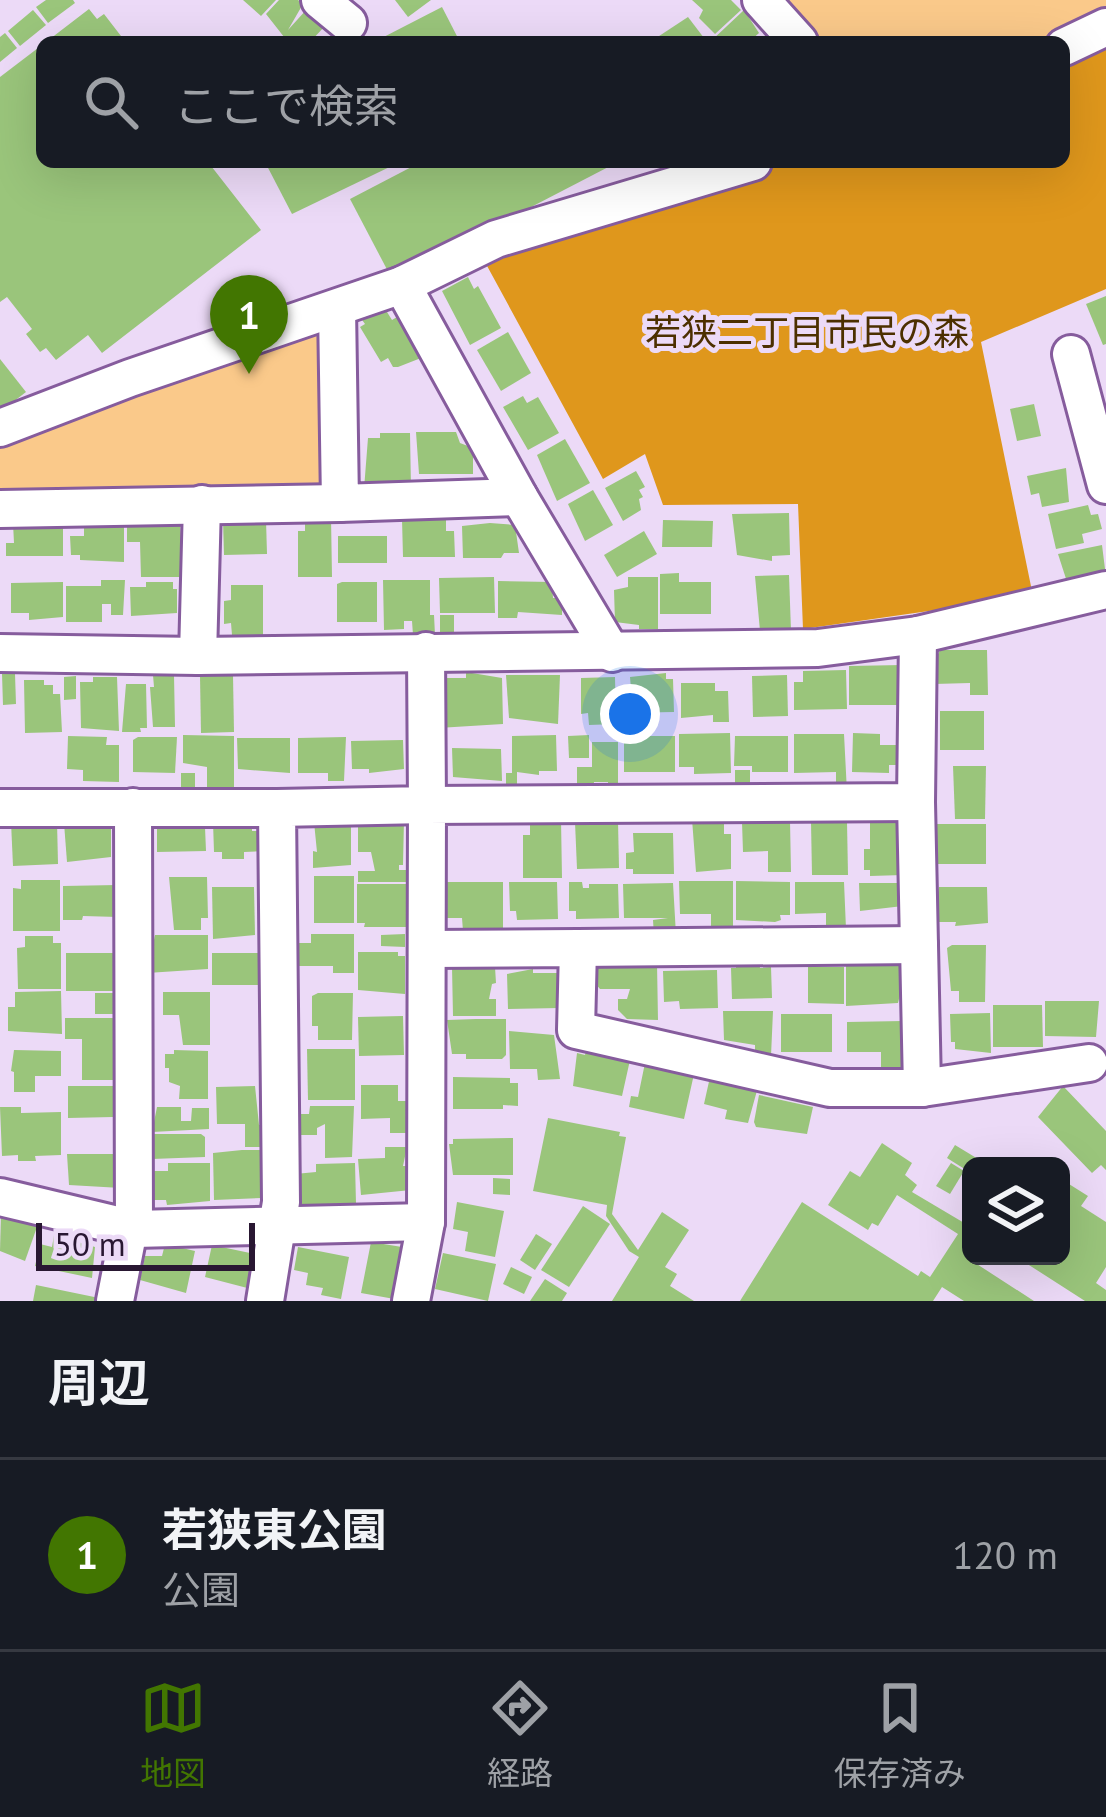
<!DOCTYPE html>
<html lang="ja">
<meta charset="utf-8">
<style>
:root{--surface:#171b24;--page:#20242c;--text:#f1f3f6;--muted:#9ea1a6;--line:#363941;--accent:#427601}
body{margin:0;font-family:"PT Sans","Noto Sans JP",sans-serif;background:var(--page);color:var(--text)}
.controls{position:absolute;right:36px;bottom:36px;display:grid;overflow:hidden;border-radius:18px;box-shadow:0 12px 48px #0002}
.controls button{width:108px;height:108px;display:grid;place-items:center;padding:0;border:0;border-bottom:3px solid var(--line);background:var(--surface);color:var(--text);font:60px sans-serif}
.scale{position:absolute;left:36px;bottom:30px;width:219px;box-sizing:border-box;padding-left:12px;border:6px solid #291732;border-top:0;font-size:33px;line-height:42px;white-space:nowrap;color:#291732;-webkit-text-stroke:9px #ecdaf7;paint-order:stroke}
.you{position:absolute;left:630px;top:714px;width:42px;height:42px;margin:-30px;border:9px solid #fff;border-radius:50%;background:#1a73e8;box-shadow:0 0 0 18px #1a73e833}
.badge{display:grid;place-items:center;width:78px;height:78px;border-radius:50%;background:var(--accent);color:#fff;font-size:39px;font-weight:700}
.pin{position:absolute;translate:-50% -99px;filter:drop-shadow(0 3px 6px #0008)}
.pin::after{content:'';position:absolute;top:63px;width:42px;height:36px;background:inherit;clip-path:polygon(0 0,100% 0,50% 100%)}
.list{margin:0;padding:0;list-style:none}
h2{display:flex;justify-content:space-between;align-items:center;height:156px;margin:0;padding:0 48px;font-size:51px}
h2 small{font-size:39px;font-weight:400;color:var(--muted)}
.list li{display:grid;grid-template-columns:78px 1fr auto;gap:36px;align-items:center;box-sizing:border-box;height:192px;padding:0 48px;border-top:3px solid var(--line)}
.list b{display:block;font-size:45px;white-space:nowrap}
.list p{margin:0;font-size:39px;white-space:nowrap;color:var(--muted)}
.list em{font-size:39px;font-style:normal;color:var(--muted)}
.icon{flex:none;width:66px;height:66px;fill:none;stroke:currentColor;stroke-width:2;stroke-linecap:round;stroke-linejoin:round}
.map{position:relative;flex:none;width:1106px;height:1301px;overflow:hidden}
.search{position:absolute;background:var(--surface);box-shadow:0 12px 48px #0002;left:36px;right:36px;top:36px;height:132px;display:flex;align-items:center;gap:30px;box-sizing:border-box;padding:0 42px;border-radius:18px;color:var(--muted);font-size:45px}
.sheet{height:348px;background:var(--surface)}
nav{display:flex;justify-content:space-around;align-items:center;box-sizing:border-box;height:168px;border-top:3px solid var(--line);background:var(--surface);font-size:33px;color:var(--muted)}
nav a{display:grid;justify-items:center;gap:6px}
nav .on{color:var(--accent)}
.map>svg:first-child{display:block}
.green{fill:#fac98a}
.forest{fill:#df971c}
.building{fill:#9ac57b}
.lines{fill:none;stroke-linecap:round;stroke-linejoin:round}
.minor-casing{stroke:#865c9d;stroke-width:42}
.minor{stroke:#fff;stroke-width:36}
.labels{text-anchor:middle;stroke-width:10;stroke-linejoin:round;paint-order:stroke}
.park-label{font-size:36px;fill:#4c2f00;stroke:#ecdaf7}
</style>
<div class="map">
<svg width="1106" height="1301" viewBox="0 0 1106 1301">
<rect width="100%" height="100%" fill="#ecdaf7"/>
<!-- green -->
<g class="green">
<path d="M776,0H1106V19L1056,42H814Z"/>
<path d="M315,324L325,332L326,481L317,492L0,493V437Z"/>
</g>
<!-- forest -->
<path class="forest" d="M1106,39V289L981,342L1033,596L803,629L798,504L663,505L645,454L603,479L486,264L776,162H1064V56Z"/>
<!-- building -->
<g class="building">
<path d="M46,0H73L75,3L48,23L36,7Z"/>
<path d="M243,0H276L261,16Z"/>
<path d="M279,0H298L303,4L288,30L307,9L325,26L310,42H288L266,14Z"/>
<path d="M395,0H431L408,17Z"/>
<path d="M692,0H731L741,10L715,34L699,18L703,10Z"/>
<path d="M442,7L460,42H374Z"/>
<path d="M89,9L97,19L104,14L121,36L113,42H46Z"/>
<path d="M33,10L46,25L20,46L8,31Z"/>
<path d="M744,10L759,33L749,42H710Z"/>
<path d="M688,17L704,38L699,42H650Z"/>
<path d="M5,33L17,48L0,62V37Z"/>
<path d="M42,45V162H208L261,230L102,353L88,335L56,360L46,348L40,352L26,334L32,329L7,297L0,302V77Z"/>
<path d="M265,162H400L292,214Z"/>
<path d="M421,162H618L392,279L350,199Z"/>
<path d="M468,277L474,289L478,286L501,328L470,345L442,291Z"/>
<path d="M1106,296V344L1103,345L1086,304Z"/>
<path d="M382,304L392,320L397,317L408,332L421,358L398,367H393L388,358L381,362L360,327L365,324L360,317Z"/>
<path d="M508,332L531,373L501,391L477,350Z"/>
<path d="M0,359L26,392L0,412Z"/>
<path d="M523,396L527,403L538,397L559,433L528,450L503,407Z"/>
<path d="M1034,404L1041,436L1017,441L1010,409Z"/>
<path d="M416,432H456L460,443L473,448V474H419Z"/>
<path d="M380,433H410L411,489H364L368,438H380Z"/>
<path d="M565,439L590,483L557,501L537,455Z"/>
<path d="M1066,468L1069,502L1042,507L1039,493L1031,495L1027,476Z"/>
<path d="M636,471L645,487L639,490L643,497L639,499L641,510L623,521L605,488Z"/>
<path d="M593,490L613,525L585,541L568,504Z"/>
<path d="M1088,505L1091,515L1098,514L1102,529L1082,534L1084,543L1056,549L1048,514Z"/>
<path d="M789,513L790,555L772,556V561L737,555L732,514Z"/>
<path d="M127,517L180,520L183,577H141L140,542H127Z"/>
<path d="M305,517H331L332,577H298V531H305Z"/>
<path d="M446,518V531H454L455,557H403L402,519Z"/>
<path d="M223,520H266L267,554L224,555Z"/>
<path d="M663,520L713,521L712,547H662Z"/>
<path d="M63,522V556H6V543H14L13,523Z"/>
<path d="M84,523H124V562L80,560V555H71L70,536H84Z"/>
<path d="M490,523L515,525L519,553H504L501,558H463L462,526Z"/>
<path d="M644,531L657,554L617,577L604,555Z"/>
<rect x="338" y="536" width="49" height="27"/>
<path d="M1102,545L1106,577L1069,588L1058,554Z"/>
<path d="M679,573V582H711V614H660V574Z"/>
<path d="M789,575L791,631H760L755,576Z"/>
<path d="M494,577L495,613H440L439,578Z"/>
<path d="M628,577H658V629H639V625L615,622L614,590L628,587Z"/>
<path d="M101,580H125L123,615H111V604H102V622H66V586H101Z"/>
<path d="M383,580H430V615H434L435,635H413L412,621H404V629L384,630Z"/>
<path d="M498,581L552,582L553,598H562V615L518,612L517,618H498Z"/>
<path d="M63,582V617L29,620V613H11V583Z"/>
<path d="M146,582H173V589H177V613L131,616L130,587H146Z"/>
<path d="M342,582H377V622H337V584Z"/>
<path d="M231,585H263V635H232L231,623L224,624V601L231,600Z"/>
<rect x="440" y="615" width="14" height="21"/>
<path d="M940,650H987L988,695H970V683L934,684V663Z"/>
<path d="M902,665L903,705H849V666Z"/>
<path d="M846,670L847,709L794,710V682H803V671Z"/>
<path d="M466,672L502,678L503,724L438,728L441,678H466Z"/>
<path d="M666,673V679H673L674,712L621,713L620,689H631L630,677Z"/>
<path d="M2,674H15L16,704L3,705Z"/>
<path d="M153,675H174L175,727H153L150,687H154Z"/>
<path d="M233,675L234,732L201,733L200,676Z"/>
<path d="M506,675H560L558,724L509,718Z"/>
<path d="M787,675L788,716L753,717L752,676Z"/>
<path d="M76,676V699L64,700V677Z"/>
<path d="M93,677H117L119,731L81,728L80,682H93Z"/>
<path d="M615,677L616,724L589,725L588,713L581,714V678Z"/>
<path d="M24,680H44V685H53V694H60L62,732L25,733Z"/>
<path d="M681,683H715V691H728L729,722H713V715L681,718Z"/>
<path d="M126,684H146L147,728H140L141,732H122Z"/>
<rect x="940" y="711" width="44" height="39"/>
<path d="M730,733L731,773L694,774V767H679V734Z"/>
<path d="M853,733L880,734V745H897V765H889V773L852,772Z"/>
<path d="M794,734H844L847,792H836V772L794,773Z"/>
<path d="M183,735L234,736V791H207V767L183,763Z"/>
<path d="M556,735L557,771H539V775L517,772V795H506V773H512V736Z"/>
<path d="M589,735V758H569L568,736Z"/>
<path d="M68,736L107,737L106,745H119V782L83,781V770L67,769Z"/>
<rect x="624" y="736" width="51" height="36"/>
<path d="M735,736H788V772H752V766H734Z"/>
<path d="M138,737H177L175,773L133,772V740Z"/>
<path d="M346,737L344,781H328V773H298V738Z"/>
<path d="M237,738H290V773L238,769Z"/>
<path d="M403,740L404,769L369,773V769H352L351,741Z"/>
<path d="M592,742H618V792H608V782H594L593,790H577V767H592Z"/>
<path d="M452,748L501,749L502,781L453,777Z"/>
<path d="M953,766H986L985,819H955Z"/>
<rect x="735" y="770" width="15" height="22"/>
<rect x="181" y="773" width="14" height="22"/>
<path d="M351,819V865L313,868V851L317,852L314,822Z"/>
<path d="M530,819H561L562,878H523V835H530Z"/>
<path d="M692,819L724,823V834H731V869L696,872Z"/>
<path d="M358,820H404L403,865H399V870H408V882H358V871H375L371,852H358Z"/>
<path d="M57,821L58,864L13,866L11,822Z"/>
<path d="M252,821V831H265L266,851L244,852V859H222V852H214L213,822Z"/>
<path d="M618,821L619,868L577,869L575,822Z"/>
<path d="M790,821L791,872H768V851L743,852L742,822Z"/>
<path d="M811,822H847L848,875H812Z"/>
<path d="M64,823H111V857L67,862Z"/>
<path d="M157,823H198V827H205L206,851L157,852Z"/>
<path d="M870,823H903V875L870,876V870H864V849H870Z"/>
<rect x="936" y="824" width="50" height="40"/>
<path d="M633,833H673L674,874H633V869H626V853L634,852Z"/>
<rect x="314" y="876" width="40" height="47"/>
<path d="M169,877H207L208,918H201V930H174Z"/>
<path d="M21,880H60V931H13V888L21,889Z"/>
<path d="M679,881H733V928H711V914H680Z"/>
<path d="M736,881L790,882V915H780L781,920L775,922L736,920Z"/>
<path d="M445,882H503V931H463L462,918H445Z"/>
<path d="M509,882H557L558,919L517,920L516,911H510Z"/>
<path d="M569,882H582L583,888H589V884H618L619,918L576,919V911H569Z"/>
<path d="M795,882H844L846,929H826V913L795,914Z"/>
<path d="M673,883L676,935L654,936L653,920L668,918H624L623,884Z"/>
<path d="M859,883H902L903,906L860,911Z"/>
<path d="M357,884H408V927H364L365,923H357Z"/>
<path d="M117,885L118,917L83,916L82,920H63V886Z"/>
<path d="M212,887H254L255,935L213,939Z"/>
<path d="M939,887H987L988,923L955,926L956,922H939V902L936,903Z"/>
<path d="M311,934H354V973H333V966H293V943H311Z"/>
<path d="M405,934V947L381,946V935Z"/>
<path d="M155,935H208V969L147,973Z"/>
<path d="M25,936H53V943H61V989H18L17,948L25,947Z"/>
<path d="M952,945H986L985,1002H959V991H951L947,948Z"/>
<path d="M358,952H398V956H405V994L358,990Z"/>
<path d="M66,953H120L118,991H66Z"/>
<path d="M212,953H262L263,985H212Z"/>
<path d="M759,961L760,968L771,967L772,998L732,999L731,968H736V962Z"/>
<path d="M600,962L657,963L658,1020L627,1019L618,1010V999H627L630,989H600L595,983V967Z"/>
<path d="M858,962H898L903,983L898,1003L846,1006V965H858Z"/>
<path d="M452,967H495L496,983L492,984L489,999H496V1016H453Z"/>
<path d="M808,967H844V1004L808,1003Z"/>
<path d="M533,969V973H559V1008L508,1009L507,974Z"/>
<path d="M717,970L718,1008L680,1009L679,1001L664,1002L663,971Z"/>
<path d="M61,991L62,1034L8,1031V1007H15V992Z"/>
<path d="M163,992H210V1045H183L179,1015H163Z"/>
<path d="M95,993H119L120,1014H95Z"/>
<path d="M318,993H353L352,1040H318V1026H312V996Z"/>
<path d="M1045,1001H1099L1096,1037L1045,1036Z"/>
<path d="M993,1005H1042L1043,1047H993Z"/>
<path d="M723,1011H773L771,1056H755V1045L724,1040Z"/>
<path d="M990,1013L991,1053L955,1049V1042H951L950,1014Z"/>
<rect x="781" y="1014" width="51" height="38"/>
<path d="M403,1016L404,1055L359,1056L358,1017Z"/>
<path d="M65,1018H118V1080H82V1039H65Z"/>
<path d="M476,1019H506V1055L502,1059H466V1054H452L447,1020Z"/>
<path d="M903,1021V1068H881V1052H847V1022Z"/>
<path d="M509,1031L554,1035L560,1079L538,1080L537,1069H510Z"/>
<path d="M307,1049H355V1100H308Z"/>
<path d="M14,1050L61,1051V1076H35V1092H14V1072L11,1071Z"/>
<path d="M174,1050L208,1051V1099H179L180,1086L169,1082V1068H165V1054H174Z"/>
<path d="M586,1051L630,1060L622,1096L573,1086L577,1053L585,1055Z"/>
<path d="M645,1063L694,1074L684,1119L629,1107L631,1096L638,1097Z"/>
<path d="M453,1077L510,1078V1083H518V1106L503,1105V1109H453Z"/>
<path d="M710,1077L758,1087L748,1123L725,1119L727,1110L704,1104Z"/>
<path d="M361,1085H398V1101H412V1133H390V1118L361,1119Z"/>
<path d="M68,1086H113V1117L68,1118Z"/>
<path d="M255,1086L259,1125H266V1147H245V1124H217L216,1087Z"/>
<path d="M1063,1086L1106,1131V1170L1101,1165L1092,1173L1038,1117Z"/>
<path d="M759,1095L813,1107L807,1134L756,1127L754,1122Z"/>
<path d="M310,1106H354L352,1157L325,1158V1124L317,1128V1135H295V1114H309Z"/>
<path d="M0,1107H21V1113L61,1112V1155L35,1156L36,1161H18V1155L2,1156Z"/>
<path d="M157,1107H181V1121H191L192,1108H209V1129L152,1132Z"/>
<path d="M548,1118L620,1132L619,1136L626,1137L612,1214L638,1250L662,1212L689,1230L665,1267L677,1274L670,1286L694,1301H612L639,1257L629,1251L606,1216L607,1205L533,1191Z"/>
<path d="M152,1134H201L205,1137V1157L152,1159Z"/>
<path d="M513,1138V1175H453L449,1144H453V1139Z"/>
<path d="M882,1143L912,1163L905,1175L917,1185L912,1192L971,1227L969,1259L1034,1301H964L942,1287L933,1301H740L802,1202L918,1276L921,1271L930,1277L958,1234L897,1195L878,1226L872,1223L868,1230L828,1205L850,1171L860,1177Z"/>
<path d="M955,1145L983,1162L984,1159L996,1166H971V1173L947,1158Z"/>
<path d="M385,1147H407L403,1166H410L411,1190L361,1195L358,1159L385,1158Z"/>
<path d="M242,1150H262V1198L214,1200L213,1153Z"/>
<path d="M67,1154H121V1188L69,1185Z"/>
<path d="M168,1163H210V1201L167,1205L166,1200H153L152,1171H168Z"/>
<path d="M355,1163L356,1204H300L295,1174L316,1172V1164Z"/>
<path d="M951,1163L964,1171L950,1194L936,1186Z"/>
<path d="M493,1178L510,1179V1195L493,1194Z"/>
<path d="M1061,1179L1088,1196L1081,1206L1106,1222V1267L1096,1283L1106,1290V1301H1085L1015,1256H1061Z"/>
<path d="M457,1202L504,1211L495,1257L465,1251L468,1232L453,1229Z"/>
<path d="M583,1206L610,1224L569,1287L541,1270Z"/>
<path d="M1,1214L37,1227L25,1261L0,1251Z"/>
<path d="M536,1234L552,1244L535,1270L520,1260Z"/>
<path d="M54,1235L95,1247L92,1278L35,1266L40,1244L52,1247Z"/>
<path d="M371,1242L402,1247L398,1267L406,1269L400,1300L361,1293Z"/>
<path d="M165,1244L195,1251L186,1293L140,1280L145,1256H162Z"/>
<path d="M212,1245L250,1253L249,1261L260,1264L255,1290L205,1277Z"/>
<path d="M298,1247L349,1257L341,1299L321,1295L323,1288L306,1285L308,1273L294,1270Z"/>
<path d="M443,1253L496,1264L488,1301L435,1289Z"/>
<path d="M511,1267L532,1277L524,1294L503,1284Z"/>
<path d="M545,1279L567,1293L562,1301H530Z"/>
<path d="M36,1285L104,1299V1301H33Z"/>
</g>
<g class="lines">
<defs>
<g id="minor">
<path d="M320,0L348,23"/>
<path d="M761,0L799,42"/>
<path d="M1064,47L1106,27"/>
<path d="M402,285L519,497L612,653"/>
<path d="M337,308L340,503L519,497"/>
<path d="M1071,354L1106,485"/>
<path d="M0,428L130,378L402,285L496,239L753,162"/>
<path d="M0,509L340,503"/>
<path d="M0,653L198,656L818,648L918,635L1106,590"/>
<path d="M198,656L202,504"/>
<path d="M133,807L134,1229"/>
<path d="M0,808H277"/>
<path d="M578,948L919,945"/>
<path d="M428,949L578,948L576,1030L830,1088H922L916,802"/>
<path d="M922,1088L1089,1063"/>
<path d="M0,1197L134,1229L426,1222"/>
<path d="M115,1301L129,1229"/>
<path d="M265,1301L281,1202L277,808L427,805L426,651"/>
<path d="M411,1301L426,1222L427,805L916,802L918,635"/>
</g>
</defs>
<!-- minor casing -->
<use href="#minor" class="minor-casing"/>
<!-- minor -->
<use href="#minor" class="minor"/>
</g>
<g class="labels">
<!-- park labels -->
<g class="park-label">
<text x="807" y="345">若狭二丁目市民の森</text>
</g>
</g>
</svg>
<div class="controls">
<button><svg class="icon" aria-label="layers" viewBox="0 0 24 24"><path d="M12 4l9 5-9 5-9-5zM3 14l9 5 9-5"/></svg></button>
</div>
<div class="scale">50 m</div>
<div class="you"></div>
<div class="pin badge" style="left:249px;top:374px">1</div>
<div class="search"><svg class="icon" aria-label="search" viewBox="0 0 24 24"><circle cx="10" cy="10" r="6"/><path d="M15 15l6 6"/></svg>ここで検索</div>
</div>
<section class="sheet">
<h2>周辺<small></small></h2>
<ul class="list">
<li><span class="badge">1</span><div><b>若狭東公園</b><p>公園</p></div><em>120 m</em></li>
</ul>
</section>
<nav>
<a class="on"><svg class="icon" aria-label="map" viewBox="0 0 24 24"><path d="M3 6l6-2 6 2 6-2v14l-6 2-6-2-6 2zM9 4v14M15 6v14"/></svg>地図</a>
<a><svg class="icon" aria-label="directions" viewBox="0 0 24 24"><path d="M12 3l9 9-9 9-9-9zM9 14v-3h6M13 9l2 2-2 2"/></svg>経路</a>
<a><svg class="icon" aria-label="saved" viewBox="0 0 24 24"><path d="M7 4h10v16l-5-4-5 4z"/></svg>保存済み</a>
</nav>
